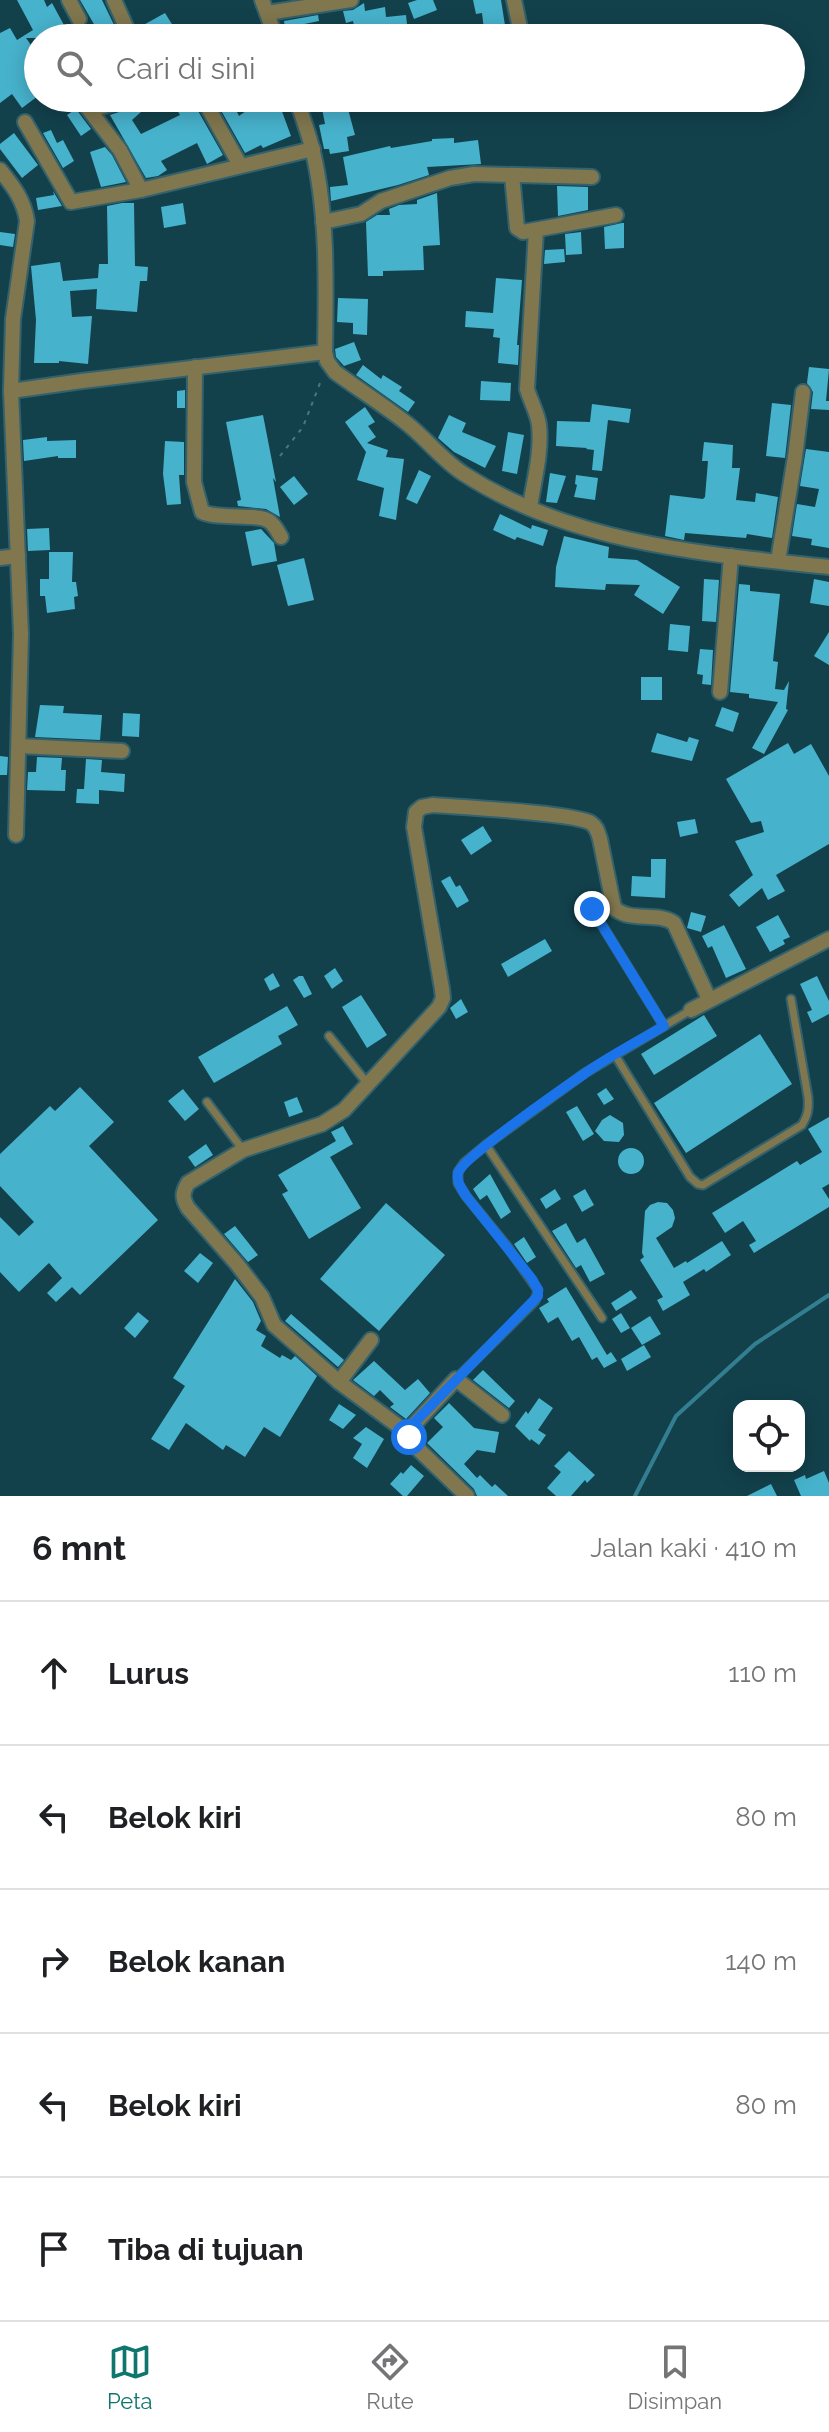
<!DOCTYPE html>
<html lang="id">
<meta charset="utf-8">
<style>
:root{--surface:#fff;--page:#f2f2f2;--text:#202124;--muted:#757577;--line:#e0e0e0;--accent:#0f766e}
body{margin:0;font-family:Raleway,sans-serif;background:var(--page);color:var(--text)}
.controls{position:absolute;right:24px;bottom:24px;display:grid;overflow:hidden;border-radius:16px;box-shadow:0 4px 20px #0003}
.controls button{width:72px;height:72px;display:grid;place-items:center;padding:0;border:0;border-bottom:2px solid var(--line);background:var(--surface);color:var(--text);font:40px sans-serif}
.stop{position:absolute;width:24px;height:24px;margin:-18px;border:6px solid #1a73e8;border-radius:50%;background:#fff}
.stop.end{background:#1a73e8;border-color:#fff;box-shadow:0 2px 8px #0008}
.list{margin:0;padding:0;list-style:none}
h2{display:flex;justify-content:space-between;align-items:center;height:104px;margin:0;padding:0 32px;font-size:34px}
h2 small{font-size:26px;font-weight:400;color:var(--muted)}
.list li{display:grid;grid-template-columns:52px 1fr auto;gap:24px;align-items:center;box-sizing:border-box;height:144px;padding:0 32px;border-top:2px solid var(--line)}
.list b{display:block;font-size:30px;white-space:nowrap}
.list em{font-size:26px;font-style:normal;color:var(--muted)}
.icon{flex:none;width:44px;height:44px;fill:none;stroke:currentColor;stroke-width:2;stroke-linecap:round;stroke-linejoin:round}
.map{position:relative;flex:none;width:829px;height:1496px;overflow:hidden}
.search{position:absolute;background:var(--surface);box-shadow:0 4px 20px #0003;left:24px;right:24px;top:24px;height:88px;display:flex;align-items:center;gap:20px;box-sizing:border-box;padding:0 28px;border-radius:44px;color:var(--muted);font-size:30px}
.sheet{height:824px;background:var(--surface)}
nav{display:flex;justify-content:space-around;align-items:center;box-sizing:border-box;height:112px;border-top:2px solid var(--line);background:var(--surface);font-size:22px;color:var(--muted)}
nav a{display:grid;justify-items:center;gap:4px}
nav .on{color:var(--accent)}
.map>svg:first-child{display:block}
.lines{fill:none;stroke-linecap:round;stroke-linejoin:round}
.stream{stroke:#347e91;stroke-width:4}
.building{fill:#47b2cc}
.service-casing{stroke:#33616c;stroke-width:11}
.minor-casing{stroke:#33616c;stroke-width:18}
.path{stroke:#4a7782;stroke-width:2;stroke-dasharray:4 6;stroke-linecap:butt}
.service{stroke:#80774f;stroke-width:7}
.minor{stroke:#80774f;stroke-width:14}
.route{stroke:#1a73e8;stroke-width:10}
</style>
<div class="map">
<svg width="829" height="1496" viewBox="0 0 829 1496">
<rect width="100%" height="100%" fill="#12414c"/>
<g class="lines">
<!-- stream -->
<path class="stream" d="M635,1496L676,1416L755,1344L829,1295"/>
</g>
<!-- building -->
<g class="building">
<path d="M17,0H44L47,7L52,3L71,38H26L38,55V90L36,91L38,96L22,108L12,94L0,103V33L10,28L17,40L33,30Z"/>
<path d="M80,0H102L117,31L102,38Z"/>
<path d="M417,0H433L437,10L414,19L408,3Z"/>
<path d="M473,0H501L507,38H485L482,13L476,14Z"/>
<path d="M364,3L365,11L385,7L386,17L406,15L408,33L389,35L390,38H377L376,30L356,34L353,21L346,23L343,11L353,10Z"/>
<path d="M165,13L175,29L159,38H141L138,28Z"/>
<path d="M318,15L319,21L285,28L284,21Z"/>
<rect x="530" y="24" width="28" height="14"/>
<path d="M170,98H198L197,109L223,155L207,164L197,143L161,161L167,170L158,176L146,178L110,115L137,106L141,112L132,120L141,134L180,115Z"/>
<path d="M214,98H230L239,116L264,98H274L280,106L291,136L263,148L261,145L245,153Z"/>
<path d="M320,98H345L355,135L347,137L349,151L330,154L329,149H324L319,125L325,124Z"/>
<path d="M76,109L91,129L81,136L67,115Z"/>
<path d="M51,130L57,143L63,140L74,161L63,168L43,133Z"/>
<path d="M14,133L38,165L22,178L0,149V144Z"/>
<path d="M454,138V143L478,140L481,164L427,167L429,175L398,185L331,201L330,187L348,185L343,157L390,146L391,148L432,141V139Z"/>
<path d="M105,147L112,155L126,182L101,187L90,152Z"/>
<path d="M557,186L588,187V210L558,216Z"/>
<path d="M53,191L62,206L38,210L36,198L54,195Z"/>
<path d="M437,193L440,245L423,246L424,270L383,271V276H368L366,222L377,215H390L389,209L399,205L417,204V200Z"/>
<path d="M122,203H134L135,266L148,267L147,281H140L137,312L96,309L97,289L70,291L72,317L92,316L88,364L59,361V363H34L36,320L31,266L60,262L63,281L98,278L99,264H108L107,206Z"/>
<path d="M183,203L186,224L164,228L161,207Z"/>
<path d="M622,223H624V248L605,249L604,227Z"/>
<path d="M0,232L15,234L13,247L0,245Z"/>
<path d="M581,232L582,254L566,255L565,234Z"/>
<path d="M564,249L565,262L544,264L545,250Z"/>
<path d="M496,278L522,280L517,345H519L518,365L498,363L500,338L493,337L494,329L465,327L466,311L493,313Z"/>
<path d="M338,298L368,299L367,335L353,334V323L337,322Z"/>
<path d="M354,342L361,360L344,366L336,357L335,349Z"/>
<path d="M363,365L381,379L383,375L402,387L399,391L415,402L408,412L356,375Z"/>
<path d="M809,367L829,369L826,401H829V410L811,409L813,392L807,383Z"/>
<path d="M481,381L511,383L510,401L480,400Z"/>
<path d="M185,390V408H177V391Z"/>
<path d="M772,403L791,405L785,458L766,456Z"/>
<path d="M592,404L631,409L629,423L608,420L602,471L592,470L594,450L586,449L587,448L556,446L557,421L590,422Z"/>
<path d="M365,407L375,422L368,426L376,437L367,443L388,450L386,457L404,459L396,520L379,516L384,488L357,480L366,452L345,422Z"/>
<path d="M263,415L276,482L273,478L280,517L266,509L238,506L237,501L241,500L226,422Z"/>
<path d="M449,415L466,423L462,432L496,446L485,468L454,452L438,438Z"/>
<path d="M508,432L524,435L517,474L502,471Z"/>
<path d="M47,437V441L76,440V458H58V456L24,461L23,440Z"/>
<path d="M165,441L184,442V475H179L181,504L167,505L163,474Z"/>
<path d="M704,442L733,445L732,468H740L736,500L755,502L756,493L778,497L772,538L747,534L746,538L685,533L684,540L665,536L670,495L703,499L705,497L708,461H702Z"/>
<path d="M806,449L829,452V548L811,545L812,539L792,536L797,504L815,507L819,489L800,486Z"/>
<path d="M419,470L431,476L417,504L406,499Z"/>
<path d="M550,473L566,476L557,503L546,502Z"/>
<path d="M576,475L598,478L595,500L574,497L577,485L575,484Z"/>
<path d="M294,476L308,494L294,505L280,487Z"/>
<path d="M500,514L531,529L532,525L548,530L543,546L517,537L515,540L493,530Z"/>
<path d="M49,528L50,550L28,551L27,529Z"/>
<path d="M261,529L274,543L277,561L252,566L245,532Z"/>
<path d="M564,536L609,547L608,558L637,560L680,587L663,614L634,595L640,585L606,584L605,590L555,587L556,567Z"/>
<path d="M49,552H73L72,582H76L78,596L74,597L75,609L47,613L45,596H40V579H49Z"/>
<path d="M304,558L314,600L288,606L277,565Z"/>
<path d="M704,579L719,580L716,622L702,621Z"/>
<path d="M814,579L829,582V606L810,603Z"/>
<path d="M739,584L750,585V591L780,594L773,661L778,662L775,689L784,690L789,681L786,709L788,710L764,754L752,748L778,702L749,698V694L730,692Z"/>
<path d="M670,624L690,626L688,652L668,650Z"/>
<path d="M829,632V665L814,656Z"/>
<path d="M700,649L713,650L711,685L702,684L703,675L697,674Z"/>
<rect x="641" y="677" width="21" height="23"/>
<path d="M40,705L64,706L63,713L102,715L100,740L35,737Z"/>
<path d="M722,707L739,713L733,732L715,726Z"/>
<path d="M123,713L140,714L139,737L122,736Z"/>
<path d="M657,733L687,742L689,737L699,740L692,761L651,752Z"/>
<path d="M788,743L794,754L811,744L829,776V844L776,875L785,891L768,900L762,888L739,907L729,895L753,875L735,841L764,832L761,821L751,823L726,779Z"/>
<path d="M0,756L8,757L7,775H0Z"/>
<path d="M37,757L62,758L61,770H66L65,791L27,790L28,772H36Z"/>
<path d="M86,759L102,760L101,772L125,774L124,792L99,790V804L76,803L77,789H84Z"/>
<path d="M695,819L698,833L680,837L677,822Z"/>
<path d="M483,826L492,841L471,855L461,840Z"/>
<path d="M651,859H666L665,898L631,896L632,876L651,877Z"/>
<path d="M450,876L456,887L460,885L469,901L457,908L441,881Z"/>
<path d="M691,912L706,916L701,932L687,928Z"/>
<path d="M778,915L790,937L783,940L785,944L770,952L756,927Z"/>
<path d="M724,925L746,969L726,978L712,946L708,948L702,936Z"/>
<path d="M545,939L552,951L508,977L501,964Z"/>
<path d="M335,968L343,981L332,989L324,976Z"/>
<path d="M273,973L280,986L270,991L264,979Z"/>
<path d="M299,976H303L312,994L304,998L293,980Z"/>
<path d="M817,976L829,1001V1014L812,1023L807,1012L812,1010L800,984Z"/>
<path d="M361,995L387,1035L367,1048L342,1007Z"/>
<path d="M461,999L468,1012L456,1019L450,1008Z"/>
<path d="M287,1006L298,1025L278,1036L282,1044L214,1083L198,1057Z"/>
<path d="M704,1015L717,1036L654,1075L641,1054Z"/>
<path d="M760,1034L792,1084L686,1153L654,1103Z"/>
<path d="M80,1087L114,1122L89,1146L158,1220L80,1295L72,1287L56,1302L47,1293L62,1278L49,1263L19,1292L0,1272V1217L19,1236L34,1222L0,1186V1154L50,1106L55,1111Z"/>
<path d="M606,1088L614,1099L604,1105L597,1094Z"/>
<path d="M183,1089L199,1109L185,1121L168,1101Z"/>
<path d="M297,1097L303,1112L289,1117L284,1102Z"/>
<path d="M577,1106L594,1134L583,1141L566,1112Z"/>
<path d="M610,1115L623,1123L624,1135L619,1142L604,1141L595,1131L602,1120Z"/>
<path d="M829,1117V1184L822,1188L829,1199V1207L754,1253L749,1245L756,1241L743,1221L725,1233L712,1213L797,1161L800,1165L822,1152L808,1129Z"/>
<path d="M343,1126L353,1144L330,1157L361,1208L309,1239L282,1194L288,1191L278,1175L336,1141L331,1132Z"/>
<path d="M206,1144L213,1155L195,1167L188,1157Z"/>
<circle cx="631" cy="1161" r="13"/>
<path d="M490,1174L511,1212L501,1219L487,1195L480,1200L473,1189Z"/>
<path d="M555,1189L561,1199L546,1209L540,1199Z"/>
<path d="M585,1189L594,1205L582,1212L573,1196Z"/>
<path d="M658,1202L667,1203L673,1210L675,1218L672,1227L656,1238L674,1268L686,1261L687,1263L722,1241L731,1255L706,1272L704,1269L683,1282L690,1295L663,1311L657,1300L663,1297L640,1260L644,1257L642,1253L645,1211L650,1205Z"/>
<path d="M386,1203L445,1255L379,1331L320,1279Z"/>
<path d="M566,1223L577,1243L585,1238L605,1274L590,1282L581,1265L576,1268L552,1231Z"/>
<path d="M235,1226L258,1255L248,1262L224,1234Z"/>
<path d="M524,1237L536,1257L527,1263L514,1244Z"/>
<path d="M200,1253L213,1263L198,1283L184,1271Z"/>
<path d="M235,1279L253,1302L261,1321L256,1330L266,1336L261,1346L280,1358L282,1355L291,1360L295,1356L317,1376L280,1437L264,1427L245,1457L226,1445L223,1450L186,1423L169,1450L151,1439L185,1386L173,1378Z"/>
<path d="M566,1287L607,1355L611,1352L617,1361L604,1368L597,1357L592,1360L579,1337L572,1341L558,1317L548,1323L539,1308L549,1302L547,1299Z"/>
<path d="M631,1290L637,1298L616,1311L611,1303Z"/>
<path d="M138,1312L149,1321L135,1338L124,1328Z"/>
<path d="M621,1313L630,1328L621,1333L612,1319Z"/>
<path d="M291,1314L344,1360L338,1367L285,1321Z"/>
<path d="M650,1316L661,1334L642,1345L631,1328Z"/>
<path d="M644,1345L651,1357L627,1371L621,1359Z"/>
<path d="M374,1361L405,1390L418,1379L430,1393L406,1419L390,1407L394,1404L380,1390L374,1396L353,1380Z"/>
<path d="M483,1370L515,1401L509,1408L473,1380Z"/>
<path d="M539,1398L553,1408L538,1430L546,1435L539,1445L531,1439L530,1441L515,1426L526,1411L528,1414Z"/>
<path d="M449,1403L474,1428L499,1432L495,1453L477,1450L464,1464L477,1478L480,1475L492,1487L495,1484L508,1496H477L474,1489L427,1443L443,1427L434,1418Z"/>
<path d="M339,1404L356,1415L343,1429L329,1420Z"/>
<path d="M366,1427L384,1439L367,1468L353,1458L362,1444L353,1438Z"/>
<path d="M569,1451L595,1475L587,1483L585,1480L571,1496H556L547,1488L561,1472L554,1466Z"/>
<path d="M411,1465L424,1476L407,1496H403L390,1484L401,1472L403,1474Z"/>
<path d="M824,1471L829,1483V1496H801L794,1480L805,1475L806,1479Z"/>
<path d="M771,1484L777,1496H747Z"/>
</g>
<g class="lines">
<defs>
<g id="service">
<path d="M592,909L664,1026"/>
<path d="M329,1036L367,1083"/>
<path d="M615,1055L690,1177L698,1184L703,1185L802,1125C808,1115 809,1109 808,1097L791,999"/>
<path d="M207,1102L243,1150"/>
<path d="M486,1145L602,1318"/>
<path d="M456,1379L535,1301L538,1290L506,1245L466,1196L458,1183V1172L464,1163L486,1145L585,1073L691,1010"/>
</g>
<g id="minor">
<path d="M69,0L79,19"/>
<path d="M114,0L131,38"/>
<path d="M262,0L276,38"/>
<path d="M514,0L521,33"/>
<path d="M267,13L351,0"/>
<path d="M80,98L120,150L141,190"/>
<path d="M296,98C302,116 309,134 313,152C328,216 326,286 325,352L327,361L335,372C358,389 382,404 405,422C426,438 442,460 464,474C572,544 705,554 829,567"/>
<path d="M206,104L240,165"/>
<path d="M90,110L131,98"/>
<path d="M25,122L71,202L141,190L313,149"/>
<path d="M0,170C13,186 24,200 27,221L13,319L11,391L82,381L325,352"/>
<path d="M512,175L517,228L523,232L616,215"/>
<path d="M323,222L361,214L381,201L450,178L474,174L592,177"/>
<path d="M195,367L194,482L202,512C220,520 258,513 269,521C274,524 278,532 281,537"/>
<path d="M11,391L21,634L16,835"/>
<path d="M530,507C534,480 542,452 539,425C538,414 530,400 527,389L536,230"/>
<path d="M0,558L18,556"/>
<path d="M778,561L795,457L803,392"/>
<path d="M720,692L731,556"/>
<path d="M19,746L122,751"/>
<path d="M691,1010L829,939"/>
<path d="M371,1340L339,1382L274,1325L262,1297L237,1264L188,1208C182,1198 182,1193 188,1183L243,1150L322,1124L344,1110L439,1007L443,998L442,989L414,827L416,812L422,807L433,805C459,807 576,813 591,823C597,827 598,833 600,839L614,908C631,923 656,911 674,923L709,999"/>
<path d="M339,1382L409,1434"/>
<path d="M467,1496L415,1446L409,1437L411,1428L456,1379L502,1415"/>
</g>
</defs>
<!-- service casing -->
<use href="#service" class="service-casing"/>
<!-- minor casing -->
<use href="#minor" class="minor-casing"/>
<!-- path -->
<path class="path" d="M280,456L303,427L322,378"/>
<!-- service -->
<use href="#service" class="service"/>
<!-- minor -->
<use href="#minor" class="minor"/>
</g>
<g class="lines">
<!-- route -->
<path class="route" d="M409,1437L414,1423L538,1296V1290L532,1279L466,1196C462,1189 456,1182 458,1173C462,1158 565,1087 584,1074C609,1056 637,1042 664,1026L592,909"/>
</g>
</svg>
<div class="controls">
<button><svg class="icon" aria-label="locate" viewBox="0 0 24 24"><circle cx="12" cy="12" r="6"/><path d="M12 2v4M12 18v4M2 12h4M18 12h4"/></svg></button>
</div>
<div class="stop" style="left:409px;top:1437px"></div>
<div class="stop end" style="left:592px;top:909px"></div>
<div class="search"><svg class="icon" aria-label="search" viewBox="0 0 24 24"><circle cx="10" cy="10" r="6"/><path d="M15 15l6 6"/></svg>Cari di sini</div>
</div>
<section class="sheet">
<h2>6 mnt<small>Jalan kaki · 410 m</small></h2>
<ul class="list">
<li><svg class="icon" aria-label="ahead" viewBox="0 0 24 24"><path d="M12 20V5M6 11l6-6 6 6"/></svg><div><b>Lurus</b></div><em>110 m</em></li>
<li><svg class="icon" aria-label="left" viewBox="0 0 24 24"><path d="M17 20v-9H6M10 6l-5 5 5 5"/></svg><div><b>Belok kiri</b></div><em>80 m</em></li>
<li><svg class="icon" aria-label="right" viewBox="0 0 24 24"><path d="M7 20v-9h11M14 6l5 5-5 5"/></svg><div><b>Belok kanan</b></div><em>140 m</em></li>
<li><svg class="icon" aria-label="left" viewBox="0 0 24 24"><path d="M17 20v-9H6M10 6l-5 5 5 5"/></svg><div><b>Belok kiri</b></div><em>80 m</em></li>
<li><svg class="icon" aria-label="arrive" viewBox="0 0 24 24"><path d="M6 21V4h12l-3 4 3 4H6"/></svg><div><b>Tiba di tujuan</b></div></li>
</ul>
</section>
<nav>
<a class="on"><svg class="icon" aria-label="map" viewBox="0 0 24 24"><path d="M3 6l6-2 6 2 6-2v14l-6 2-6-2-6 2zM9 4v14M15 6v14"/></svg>Peta</a>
<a><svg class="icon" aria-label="directions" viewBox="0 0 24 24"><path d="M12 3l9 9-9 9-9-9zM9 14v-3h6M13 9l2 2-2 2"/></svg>Rute</a>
<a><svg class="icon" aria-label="saved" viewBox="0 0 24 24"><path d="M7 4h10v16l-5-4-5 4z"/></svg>Disimpan</a>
</nav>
